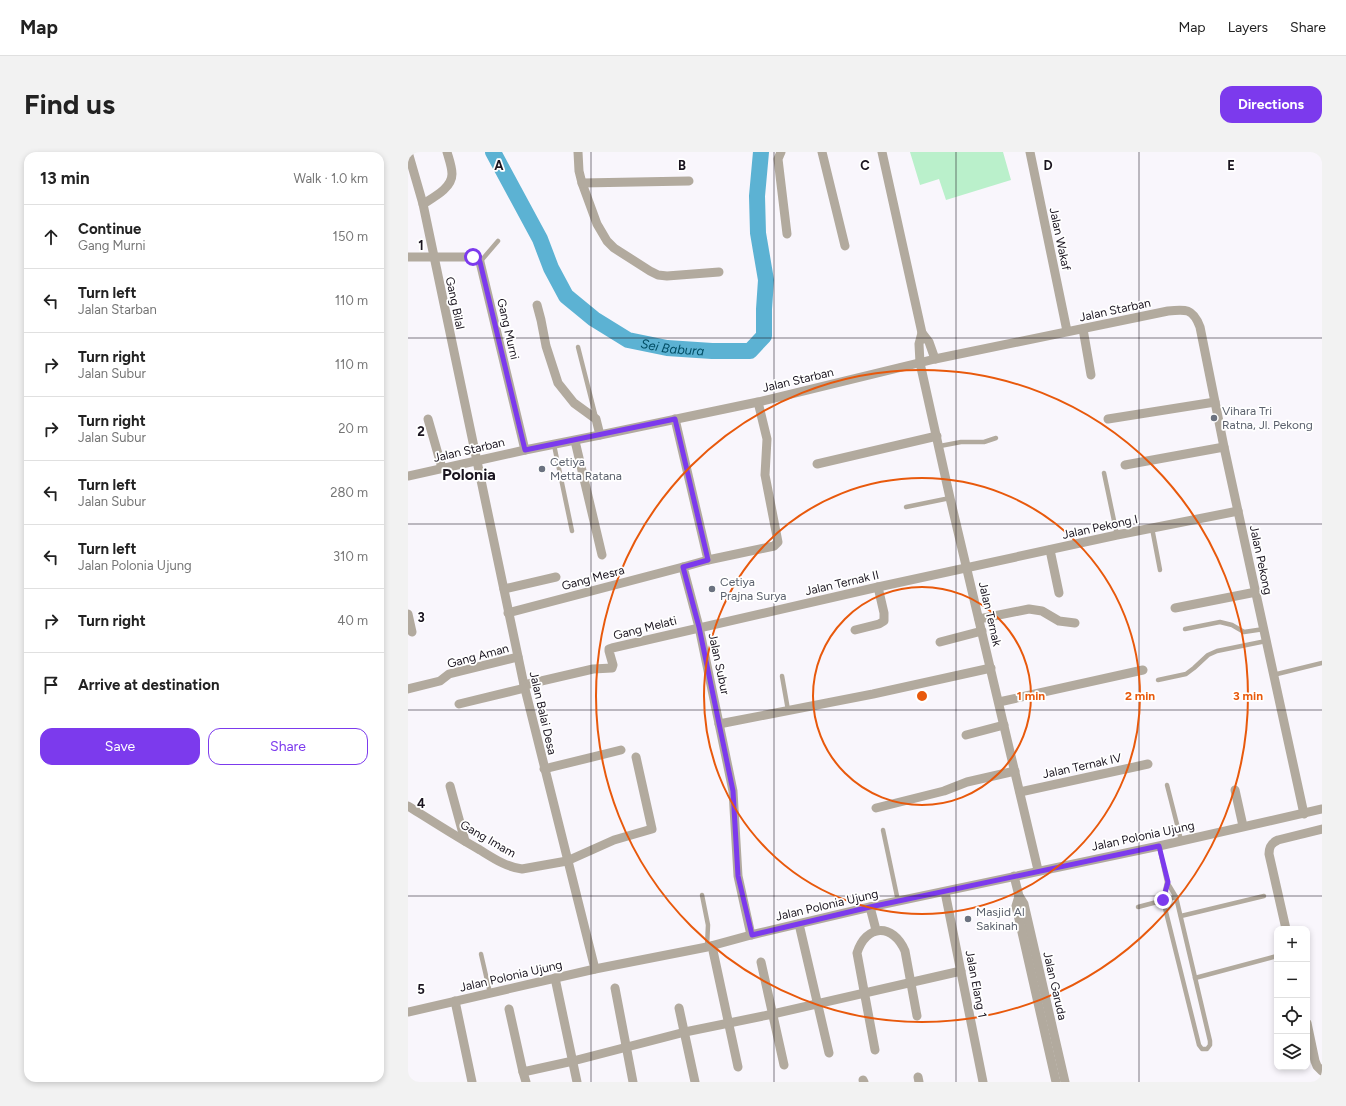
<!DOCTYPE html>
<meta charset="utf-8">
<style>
:root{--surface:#fff;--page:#f2f2f2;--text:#222;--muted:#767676;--line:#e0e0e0;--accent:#7c3aed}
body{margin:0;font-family:Figtree,sans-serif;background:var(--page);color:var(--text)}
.controls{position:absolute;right:12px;bottom:12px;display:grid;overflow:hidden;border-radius:8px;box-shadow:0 2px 6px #0003}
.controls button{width:36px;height:36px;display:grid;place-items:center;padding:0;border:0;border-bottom:1px solid var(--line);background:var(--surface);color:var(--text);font:20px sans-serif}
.stop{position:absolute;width:12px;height:12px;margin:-9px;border:3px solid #7c3aed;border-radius:50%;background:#fff}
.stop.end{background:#7c3aed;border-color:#fff;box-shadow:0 1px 4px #0008}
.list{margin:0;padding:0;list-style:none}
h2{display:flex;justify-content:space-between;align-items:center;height:52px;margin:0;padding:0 16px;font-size:17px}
h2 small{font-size:13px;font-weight:400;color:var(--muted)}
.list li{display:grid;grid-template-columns:26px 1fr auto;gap:12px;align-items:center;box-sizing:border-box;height:64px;padding:0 16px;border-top:1px solid var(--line)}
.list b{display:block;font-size:15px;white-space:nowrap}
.list p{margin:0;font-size:13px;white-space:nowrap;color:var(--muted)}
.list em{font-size:13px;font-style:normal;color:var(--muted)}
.actions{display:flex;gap:8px;padding:12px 16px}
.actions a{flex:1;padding:9px 0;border:1px solid var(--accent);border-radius:12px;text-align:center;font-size:14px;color:var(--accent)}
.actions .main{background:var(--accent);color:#fff}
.icon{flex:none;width:22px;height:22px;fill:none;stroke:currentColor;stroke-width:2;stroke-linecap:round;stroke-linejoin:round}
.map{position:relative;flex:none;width:914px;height:930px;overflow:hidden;border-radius:12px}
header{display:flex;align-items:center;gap:24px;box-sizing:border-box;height:56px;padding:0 20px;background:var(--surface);border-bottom:1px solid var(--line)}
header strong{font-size:19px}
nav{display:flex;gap:22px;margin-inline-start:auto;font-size:14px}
.intro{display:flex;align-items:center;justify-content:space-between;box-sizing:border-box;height:96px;padding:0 24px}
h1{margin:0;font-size:28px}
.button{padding:10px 18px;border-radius:12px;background:var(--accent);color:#fff;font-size:14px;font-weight:700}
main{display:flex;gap:24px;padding:0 24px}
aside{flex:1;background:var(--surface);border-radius:12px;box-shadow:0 2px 6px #0003}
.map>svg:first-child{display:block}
.green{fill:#baf0cb}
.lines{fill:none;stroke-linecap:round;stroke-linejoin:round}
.river{stroke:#5cb2d3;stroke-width:16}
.lane{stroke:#b2aa9e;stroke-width:4.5}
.street{stroke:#b2aa9e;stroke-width:9}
.route{stroke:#7c3aed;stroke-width:5}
.grid{fill:none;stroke:#1a141f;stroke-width:1;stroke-opacity:0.55}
.ring{fill:none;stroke:#e8590c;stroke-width:2}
.worship-dot{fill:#6b7280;stroke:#fff;stroke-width:1.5}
.labels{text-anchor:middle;stroke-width:3.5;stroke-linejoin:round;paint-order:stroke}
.street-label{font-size:12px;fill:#1a141f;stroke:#fff}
.worship-label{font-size:12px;fill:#5b616d;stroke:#fff;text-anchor:start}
.water-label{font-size:13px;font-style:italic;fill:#004d64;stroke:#fff}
.district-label{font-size:16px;font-weight:bold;fill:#1a141f;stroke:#fff}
.grid-label{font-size:13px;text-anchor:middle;font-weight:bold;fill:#1a141f;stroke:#fff;stroke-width:3.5;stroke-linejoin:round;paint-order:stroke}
.centre{fill:#e8590c;stroke:#fff;stroke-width:2}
.ring-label{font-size:12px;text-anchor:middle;font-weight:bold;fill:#e8590c;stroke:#fff;stroke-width:3.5;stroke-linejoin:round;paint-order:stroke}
</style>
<header>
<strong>Map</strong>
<nav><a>Map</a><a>Layers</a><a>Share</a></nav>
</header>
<div class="intro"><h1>Find us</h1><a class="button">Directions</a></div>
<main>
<aside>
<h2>13 min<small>Walk · 1.0 km</small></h2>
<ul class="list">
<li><svg class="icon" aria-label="ahead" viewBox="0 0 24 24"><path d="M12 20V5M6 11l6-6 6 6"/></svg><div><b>Continue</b><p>Gang Murni</p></div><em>150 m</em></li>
<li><svg class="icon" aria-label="left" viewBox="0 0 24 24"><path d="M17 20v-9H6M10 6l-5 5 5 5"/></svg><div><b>Turn left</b><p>Jalan Starban</p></div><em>110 m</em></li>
<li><svg class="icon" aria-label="right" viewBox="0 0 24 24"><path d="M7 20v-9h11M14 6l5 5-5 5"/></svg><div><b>Turn right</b><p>Jalan Subur</p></div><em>110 m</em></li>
<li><svg class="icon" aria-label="right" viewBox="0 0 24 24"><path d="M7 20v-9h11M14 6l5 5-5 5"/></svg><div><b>Turn right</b><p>Jalan Subur</p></div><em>20 m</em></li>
<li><svg class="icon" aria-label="left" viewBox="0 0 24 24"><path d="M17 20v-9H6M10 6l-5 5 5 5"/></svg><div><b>Turn left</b><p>Jalan Subur</p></div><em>280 m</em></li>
<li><svg class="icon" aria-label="left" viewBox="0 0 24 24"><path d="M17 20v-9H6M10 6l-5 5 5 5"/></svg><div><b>Turn left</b><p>Jalan Polonia Ujung</p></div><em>310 m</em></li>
<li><svg class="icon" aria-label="right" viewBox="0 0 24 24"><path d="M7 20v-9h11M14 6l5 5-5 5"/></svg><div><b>Turn right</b></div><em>40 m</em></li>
<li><svg class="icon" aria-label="arrive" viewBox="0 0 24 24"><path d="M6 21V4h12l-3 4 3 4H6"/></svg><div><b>Arrive at destination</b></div></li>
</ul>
<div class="actions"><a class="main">Save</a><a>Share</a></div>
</aside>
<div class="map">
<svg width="914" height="930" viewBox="0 0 914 930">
<rect width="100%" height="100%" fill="#f9f6fc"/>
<!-- green -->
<path class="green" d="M502,0H595L603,28L538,48L531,27L512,33Z"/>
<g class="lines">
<!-- river -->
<path class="river" id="s1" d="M85,0L132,87L143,116L158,144L186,167L220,188L259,196L304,199H342L356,184V157L358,128L350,81L349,44L353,0"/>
<!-- lane -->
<g class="lane">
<path d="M72,110L90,89"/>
<path d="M170,195L188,266"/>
<path d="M146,293L164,379"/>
<path d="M532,294L553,290H576L588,286"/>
<path d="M696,321L709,383"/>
<path d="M498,355L542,346"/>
<path d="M744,376L752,418"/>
<path d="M777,477L812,470L824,473L836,480L856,477"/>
<path d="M865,523L914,511"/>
<path d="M374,524L380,558"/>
<path d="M750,528L778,522L786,516L800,503L809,499L858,489"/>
<path d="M759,633L773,688"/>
<path d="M475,678L490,749"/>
<path d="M751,694L759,730L768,745L802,889V893L799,897H794L791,893L755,748L759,730"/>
<path d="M294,743L300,773L299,795"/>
<path d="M730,755L768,745"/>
<path d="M773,764L856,744"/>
<path d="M73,802L82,841"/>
<path d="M787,826L869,804"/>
</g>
<!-- street -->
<g class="street">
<path d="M0,0L15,52L116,533L187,817"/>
<path d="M170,0L171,19L174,31L189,72L199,89L206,96L242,119L250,123L259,124L311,120"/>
<path d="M373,0L370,7L379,82"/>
<path d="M414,0L437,94"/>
<path d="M474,0L514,181"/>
<path d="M622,0L659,179"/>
<path d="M174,31L281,29"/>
<path d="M15,52C26,45 44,36 44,22C44,15 41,7 39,0"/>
<path d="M0,105H65L70,106L72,110L117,298"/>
<path d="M129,153L133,168L138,194L150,231L166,251L188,267L192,283"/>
<path d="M675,177L683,223"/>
<path d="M527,207L521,190L514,181L511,192L512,211L542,346L630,718"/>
<path d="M20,267L34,316"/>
<path d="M267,267L300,408L275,415L291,475L325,639L330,724L343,783"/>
<path d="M700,267L807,250"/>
<path d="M167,289L194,403"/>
<path d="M409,312L529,284"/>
<path d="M717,313L816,295"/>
<path d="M0,324L117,298L192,283L350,250L527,207L760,159C777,157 785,156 792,175L816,295L896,662"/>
<path d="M642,398L651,441"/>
<path d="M300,408L366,394L370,390L357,323L359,287L350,250"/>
<path d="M96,437L148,425"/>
<path d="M767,456L848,440"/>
<path d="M100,461L275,415"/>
<path d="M0,462L4,480"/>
<path d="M571,467L621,457L634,459L651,469L667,471"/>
<path d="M447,478L471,472L476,469V461L470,435"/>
<path d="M532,490L574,479"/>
<path d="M116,533L185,517L204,516L205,513L201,499V497L204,496L470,435L709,383L830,359"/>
<path d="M0,537L32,529L41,522L110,505"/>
<path d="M591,550L735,518"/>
<path d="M51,552L117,536"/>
<path d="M311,572L465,542L583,516"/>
<path d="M558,583L596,573"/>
<path d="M136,617L213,598"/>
<path d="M42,634L57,689"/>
<path d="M827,638L835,674"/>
<path d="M612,640L740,612"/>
<path d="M0,654C24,669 47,684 72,698C85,706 98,715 114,717L159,709L206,688L244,677L228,605"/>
<path d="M468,656L536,639L559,630L607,619"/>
<path d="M606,724L611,744L616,752L657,930"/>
<path d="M537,740L575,930"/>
<path d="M611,744L608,754L648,930"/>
<path d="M462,755L468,778"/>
<path d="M391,772L421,901"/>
<path d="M878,777L861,702C861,695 863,691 870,688L914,677"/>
<path d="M304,794L330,915"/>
<path d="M353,810L376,913"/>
<path d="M147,826L169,930"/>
<path d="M207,836L225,930"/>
<path d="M47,849L64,930"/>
<path d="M271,856L287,930"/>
<path d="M101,857L115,920L165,909L277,880L365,862L553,819"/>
<path d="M0,860L187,817L299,795L343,783L462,755L751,694L914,657"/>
<path d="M899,871L907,909L909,914L914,919"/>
<path d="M467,898L449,801C458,772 485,771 497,799L509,864"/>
<path d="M115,920L118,930"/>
<path d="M510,925L511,930"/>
<path d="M455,928L456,930"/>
</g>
</g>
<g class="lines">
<!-- route -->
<path class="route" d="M65,105L70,106L72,110L117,298L267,267L300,408L275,415L291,475L325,639L330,724L344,783L462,755L751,694L760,730L755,748"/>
</g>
<!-- grid -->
<path class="grid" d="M183,0V930M366,0V930M548,0V930M731,0V930M0,186H914M0,372H914M0,558H914M0,744H914"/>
<!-- distance rings -->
<g class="ring">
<circle cx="514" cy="544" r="109"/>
<circle cx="514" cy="544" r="218"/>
<circle cx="514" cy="544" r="326"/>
</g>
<!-- markers -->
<g class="worship-dot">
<circle cx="806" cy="266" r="4"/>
<circle cx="134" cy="317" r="4"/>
<circle cx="304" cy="437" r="4"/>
<circle cx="560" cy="767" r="4"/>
</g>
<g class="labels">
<!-- street labels -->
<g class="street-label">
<text transform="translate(652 87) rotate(78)" y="4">Jalan Wakaf</text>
<text transform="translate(47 151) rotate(78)" y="4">Gang Bilal</text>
<text transform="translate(707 158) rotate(-12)" y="4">Jalan Starban</text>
<text transform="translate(100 177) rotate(77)" y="4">Gang Murni</text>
<text transform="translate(390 228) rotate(-13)" y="4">Jalan Starban</text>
<text transform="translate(61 298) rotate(-13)" y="4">Jalan Starban</text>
<text transform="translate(692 375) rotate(-12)" y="4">Jalan Pekong I</text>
<text transform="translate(853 408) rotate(78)" y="4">Jalan Pekong</text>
<text transform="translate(185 426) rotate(-15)" y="4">Gang Mesra</text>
<text transform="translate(434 431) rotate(-13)" y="4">Jalan Ternak II</text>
<text transform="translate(582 462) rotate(77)" y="4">Jalan Ternak</text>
<text transform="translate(237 476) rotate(-14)" y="4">Gang Melati</text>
<text transform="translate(70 504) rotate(-15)" y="4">Gang Aman</text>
<text transform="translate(311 512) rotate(78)" y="4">Jalan Subur</text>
<text transform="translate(135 561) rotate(77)" y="4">Jalan Balai Desa</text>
<text transform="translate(674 614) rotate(-12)" y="4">Jalan Ternak IV</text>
<text transform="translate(735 684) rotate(-12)" y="4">Jalan Polonia Ujung</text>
<text transform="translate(80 687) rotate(30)" y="4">Gang Imam</text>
<text transform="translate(419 753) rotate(-13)" y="4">Jalan Polonia Ujung</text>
<text transform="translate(103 824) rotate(-13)" y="4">Jalan Polonia Ujung</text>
<text transform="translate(568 832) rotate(79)" y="4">Jalan Elang 1</text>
<text transform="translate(647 834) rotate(77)" y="4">Jalan Garuda</text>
</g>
<!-- worship labels -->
<g class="worship-label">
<text x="814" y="263">Vihara Tri<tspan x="814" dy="14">Ratna, Jl. Pekong</tspan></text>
<text x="142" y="314">Cetiya<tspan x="142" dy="14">Metta Ratana</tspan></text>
<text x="312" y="434">Cetiya<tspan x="312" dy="14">Prajna Surya</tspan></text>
<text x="568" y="764">Masjid Al<tspan x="568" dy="14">Sakinah</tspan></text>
</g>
<!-- water labels -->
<g class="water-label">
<text dy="5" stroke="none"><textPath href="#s1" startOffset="283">Sei Babura</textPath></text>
</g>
<!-- district labels -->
<g class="district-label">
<text x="61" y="328">Polonia</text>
</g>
</g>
<g class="grid-label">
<text x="91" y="18">A</text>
<text x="274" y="18">B</text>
<text x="457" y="18">C</text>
<text x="640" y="18">D</text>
<text x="823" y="18">E</text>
<text x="13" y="98">1</text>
<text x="13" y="284">2</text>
<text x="13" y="470">3</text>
<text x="13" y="656">4</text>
<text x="13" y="842">5</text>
</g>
<circle cx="514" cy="544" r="6" class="centre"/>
<g class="ring-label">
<text x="623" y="548">1 min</text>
<text x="732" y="548">2 min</text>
<text x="840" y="548">3 min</text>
</g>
</svg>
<div class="controls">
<button>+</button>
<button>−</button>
<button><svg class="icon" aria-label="locate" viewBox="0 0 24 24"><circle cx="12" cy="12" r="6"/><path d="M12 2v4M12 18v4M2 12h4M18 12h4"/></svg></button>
<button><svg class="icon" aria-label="layers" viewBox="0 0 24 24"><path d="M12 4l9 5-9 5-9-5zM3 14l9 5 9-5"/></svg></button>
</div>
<div class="stop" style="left:65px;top:105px"></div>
<div class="stop end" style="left:755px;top:748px"></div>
</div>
</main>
